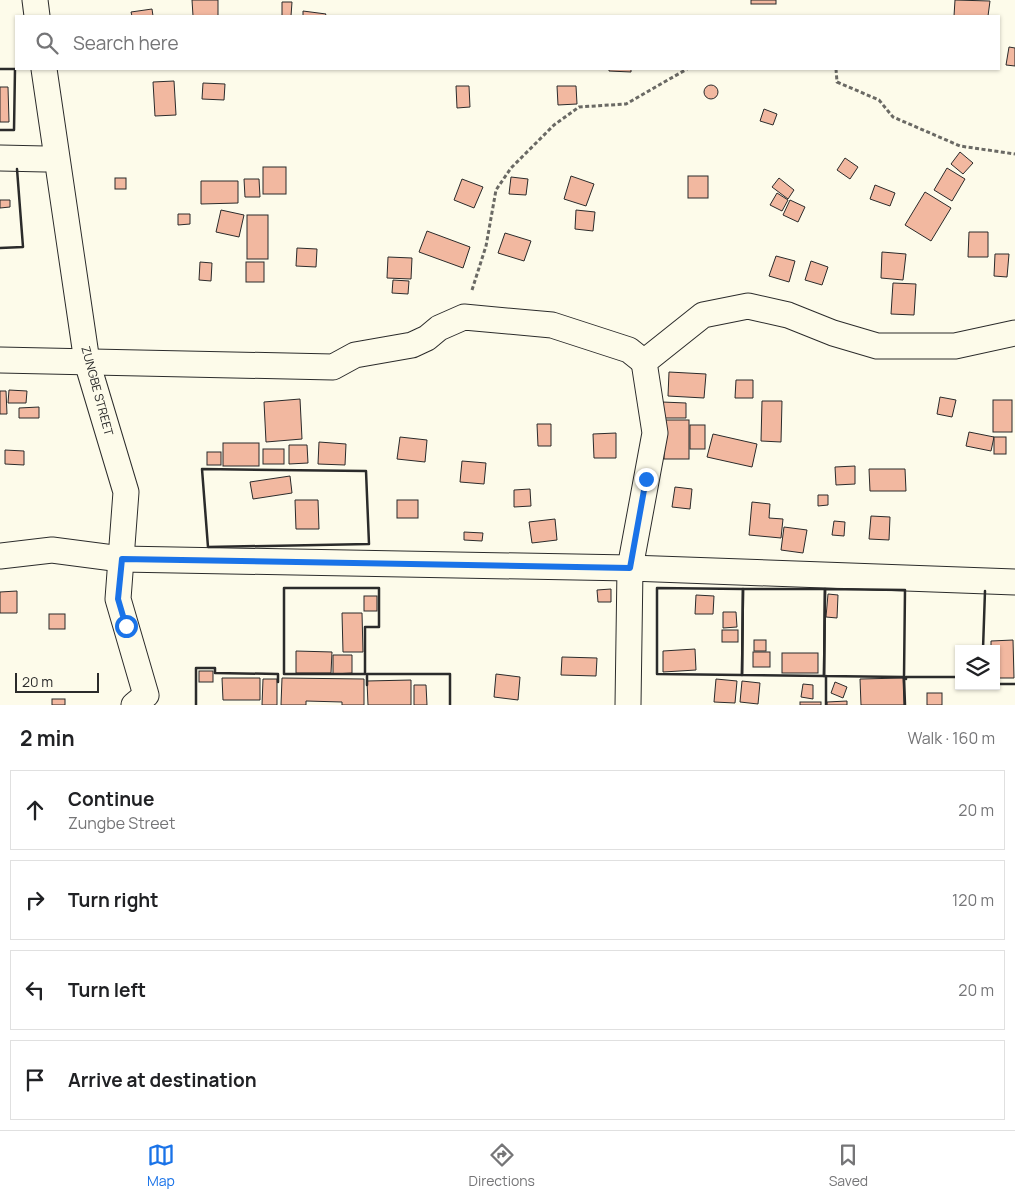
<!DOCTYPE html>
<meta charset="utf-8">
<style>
:root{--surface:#fff;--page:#f6f6f6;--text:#202124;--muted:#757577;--line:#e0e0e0;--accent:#1a73e8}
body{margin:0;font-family:Manrope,sans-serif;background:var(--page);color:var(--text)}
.controls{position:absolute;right:15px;bottom:15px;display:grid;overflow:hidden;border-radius:0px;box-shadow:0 1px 4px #0004}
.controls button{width:45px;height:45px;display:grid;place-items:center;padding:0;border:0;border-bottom:1px solid var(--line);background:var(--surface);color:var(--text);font:25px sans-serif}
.scale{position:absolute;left:15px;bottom:12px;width:84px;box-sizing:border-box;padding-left:5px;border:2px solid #2b2b2b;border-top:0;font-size:14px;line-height:18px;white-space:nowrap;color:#2b2b2b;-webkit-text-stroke:4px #fdfbea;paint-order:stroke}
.stop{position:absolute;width:15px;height:15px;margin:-11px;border:4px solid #1a73e8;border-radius:50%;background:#fff}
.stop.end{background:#1a73e8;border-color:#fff;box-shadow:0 1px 5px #0008}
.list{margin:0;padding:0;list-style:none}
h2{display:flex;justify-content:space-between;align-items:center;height:65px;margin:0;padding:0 20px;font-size:21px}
h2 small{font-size:16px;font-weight:400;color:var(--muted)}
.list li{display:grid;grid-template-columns:32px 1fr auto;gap:15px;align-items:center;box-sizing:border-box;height:80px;margin:0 10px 10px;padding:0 10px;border:1px solid var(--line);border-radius:0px}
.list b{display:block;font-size:19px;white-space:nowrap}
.list p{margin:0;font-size:16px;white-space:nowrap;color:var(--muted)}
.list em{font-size:16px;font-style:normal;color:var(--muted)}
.icon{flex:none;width:28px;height:28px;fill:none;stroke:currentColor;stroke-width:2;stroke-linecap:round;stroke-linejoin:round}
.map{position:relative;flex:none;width:1015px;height:705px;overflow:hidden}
.search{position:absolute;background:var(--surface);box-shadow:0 1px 4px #0004;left:15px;right:15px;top:15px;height:55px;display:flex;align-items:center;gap:12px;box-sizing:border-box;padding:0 18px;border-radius:0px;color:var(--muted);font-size:19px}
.sheet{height:425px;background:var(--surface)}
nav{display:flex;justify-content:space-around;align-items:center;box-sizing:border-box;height:70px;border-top:1px solid var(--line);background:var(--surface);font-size:14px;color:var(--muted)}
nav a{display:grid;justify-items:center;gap:2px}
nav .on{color:var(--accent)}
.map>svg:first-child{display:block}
.building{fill:#f2b8a0;stroke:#2b2b2b}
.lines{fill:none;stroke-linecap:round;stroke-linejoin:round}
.minor-casing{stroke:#2b2b2b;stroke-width:27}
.path{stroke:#6a6964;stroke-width:3;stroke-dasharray:4 2.5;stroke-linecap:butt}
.minor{stroke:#fdfbea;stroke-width:25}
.wall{stroke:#2b2b2b;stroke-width:2.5}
.route{stroke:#1a73e8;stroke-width:6}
.labels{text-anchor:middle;stroke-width:4;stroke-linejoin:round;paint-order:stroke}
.street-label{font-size:12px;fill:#2b2b2b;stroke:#fdfbea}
</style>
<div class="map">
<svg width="1015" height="705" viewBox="0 0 1015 705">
<rect width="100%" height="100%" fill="#fdfbea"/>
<!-- building -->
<g class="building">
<path d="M192,0H218V16H193Z"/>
<rect x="751" y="0" width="25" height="4"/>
<path d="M955,0L990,1L988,16H954Z"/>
<path d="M282,2H292L291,16H282Z"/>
<path d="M152,9L153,16H132L131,12Z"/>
<path d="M303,11L326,14L325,16H303Z"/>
<path d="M1009,47L1015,48V66L1006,65Z"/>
<path d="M609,69H631V72L609,71Z"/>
<path d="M174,81L176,115L155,116L153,82Z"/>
<path d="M203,83L225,84L224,100L202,99Z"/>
<circle cx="711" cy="92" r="7"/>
<path d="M456,86H469L470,107L457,108Z"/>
<path d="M557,86H576L577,104L558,105Z"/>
<path d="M0,87H8L9,122H0Z"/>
<path d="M764,109L777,114L773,125L760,121Z"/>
<path d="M960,152L973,163L963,174L951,164Z"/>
<path d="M845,158L858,167L850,179L837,170Z"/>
<rect x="263" y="167" width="23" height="27"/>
<path d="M947,168L965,179L952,201L934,190Z"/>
<path d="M571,176L594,184L586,206L564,199Z"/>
<rect x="688" y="176" width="20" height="22"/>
<path d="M511,177L528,179L526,195L509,194Z"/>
<rect x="115" y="178" width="11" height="11"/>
<path d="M779,178L794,190L788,199L772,187Z"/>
<path d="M244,179H259L260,197H245Z"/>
<path d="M462,179L483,187L474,208L454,200Z"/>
<path d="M201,181H238V203L201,204Z"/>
<path d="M875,185L895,193L890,206L870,199Z"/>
<path d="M925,192L951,208L931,241L905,225Z"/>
<path d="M777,193L788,200L782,211L770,205Z"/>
<path d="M0,200H10V207L0,208Z"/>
<path d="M790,200L805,207L798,222L783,215Z"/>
<path d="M221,210L244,215L239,237L216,232Z"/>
<path d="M576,210L595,212L593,231L575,229Z"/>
<path d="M178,214H190V224L178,225Z"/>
<rect x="247" y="215" width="21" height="44"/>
<path d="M427,231L470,247L463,268L419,252Z"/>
<path d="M969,232H988V257H968Z"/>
<path d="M505,233L531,241L524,261L498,253Z"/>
<path d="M297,248L317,249L316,267L296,266Z"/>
<path d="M882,252L906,254L903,280L881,278Z"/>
<path d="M995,254H1009L1007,277L994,276Z"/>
<path d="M776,256L795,261L789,282L769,276Z"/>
<path d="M388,257L412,258L411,279L387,278Z"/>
<path d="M811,261L828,267L822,285L805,280Z"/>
<path d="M200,262L212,263L211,281L199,280Z"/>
<rect x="246" y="262" width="18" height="20"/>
<path d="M393,280L409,281L408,294L392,293Z"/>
<path d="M893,283L916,284L914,315L891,314Z"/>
<path d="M669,372L706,374L704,398L668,396Z"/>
<path d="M736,380H753V398H735Z"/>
<path d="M9,390L27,391L26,403H8Z"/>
<path d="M0,391H6L7,414H0Z"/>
<path d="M940,397L956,400L952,417L937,414Z"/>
<path d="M300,399L302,439L266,442L264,402Z"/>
<rect x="993" y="400" width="19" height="32"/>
<path d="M762,401H782L781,442L761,441Z"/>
<path d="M662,402L686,403V418H662Z"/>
<path d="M39,407V418H19V408Z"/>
<rect x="664" y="420" width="25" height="39"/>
<path d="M537,424H551V446H538Z"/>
<rect x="690" y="425" width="15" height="24"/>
<path d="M969,432L994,437L991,451L966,446Z"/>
<path d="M616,433V458H594L593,434Z"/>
<path d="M713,434L757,444L752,467L707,457Z"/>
<path d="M400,437L427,440L425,462L397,459Z"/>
<rect x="994" y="437" width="12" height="17"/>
<path d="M319,442L346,444L345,465L318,464Z"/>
<rect x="223" y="443" width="36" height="23"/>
<path d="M289,445H307L308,463L289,464Z"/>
<rect x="263" y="449" width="21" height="15"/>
<path d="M5,450L24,451V465L5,464Z"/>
<rect x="207" y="452" width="14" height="13"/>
<path d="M462,461L486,463L484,484L460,482Z"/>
<path d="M855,466V484L836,485L835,467Z"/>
<path d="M869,469H905L906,491H870Z"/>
<path d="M290,476L292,493L253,499L250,482Z"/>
<path d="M675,487L692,489L690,509L672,507Z"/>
<path d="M530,489L531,506L514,507V490Z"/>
<path d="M818,495H828V505L818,506Z"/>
<path d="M295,500H318L319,529H296Z"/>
<rect x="397" y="500" width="21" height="18"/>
<path d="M752,502L770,504L769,518L783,519L781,538L749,535Z"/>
<path d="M871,516L890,517L889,540L869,539Z"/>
<path d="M555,519L557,540L532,543L529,522Z"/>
<path d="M834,521L845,522L844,536L832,535Z"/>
<path d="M784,527L807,530L803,553L781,550Z"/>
<path d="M464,532L483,533L482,541L464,540Z"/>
<path d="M611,589V602H598L597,590Z"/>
<path d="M17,591V613H0V592Z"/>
<path d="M828,594L838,595L837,618L826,617Z"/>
<path d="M696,595L714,596L713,614H695Z"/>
<rect x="364" y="596" width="13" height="15"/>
<path d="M723,612H736L737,627L723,628Z"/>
<path d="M342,613H362L363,652H343Z"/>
<rect x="49" y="614" width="16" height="15"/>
<rect x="722" y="630" width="16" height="12"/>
<rect x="754" y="640" width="12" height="11"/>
<path d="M1013,640L1014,678H996V649H991V641Z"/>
<path d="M695,649L696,670L663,672V651Z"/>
<path d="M296,651L332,652L331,673H296Z"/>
<rect x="753" y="652" width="17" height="15"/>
<rect x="782" y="653" width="36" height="20"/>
<path d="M333,655H352V673L333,674Z"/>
<path d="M562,657L597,658L596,676L561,675Z"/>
<rect x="199" y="671" width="14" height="11"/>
<path d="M496,674L520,677L518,700L494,697Z"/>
<path d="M222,678H260V700H223Z"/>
<path d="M282,678L364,679V705H342V702L306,701V705H281Z"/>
<path d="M903,678L904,705H861L860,679Z"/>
<path d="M263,679H277V705H262Z"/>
<path d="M716,679L737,681L735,703L714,702Z"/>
<path d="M411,680V705H368L367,681Z"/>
<path d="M742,681L760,683L758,704L740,702Z"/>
<path d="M835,682L847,687L843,698L831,693Z"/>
<path d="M803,684L813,685V699L801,697Z"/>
<path d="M414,685H426L427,705H414Z"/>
<rect x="927" y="693" width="15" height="12"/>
<rect x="52" y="699" width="13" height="6"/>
<path d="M847,701V705H827V702Z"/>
<rect x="800" y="702" width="21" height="3"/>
</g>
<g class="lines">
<defs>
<g id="minor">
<path d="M35,0L37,16"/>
<path d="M44,69L87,362L126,492L118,599L146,695L134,705"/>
<path d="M0,158L45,159"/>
<path d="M0,360L333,367L355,355L412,345L427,338L439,328L464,317L552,325L629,350L644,362"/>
<path d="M0,556L52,550L121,559L630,568L1015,582"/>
<path d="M628,705L630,568L655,433L644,362L703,315L748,306L788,315L833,333L877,346H955L1015,333"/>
</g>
</defs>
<!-- minor casing -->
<use href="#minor" class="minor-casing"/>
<!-- path -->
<g class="path">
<path d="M836,69L837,82L879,100L893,117L960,146L1015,154"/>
<path d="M472,290L486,246L496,190L511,168L554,125L579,107L626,104L687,69"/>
</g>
<!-- minor -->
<use href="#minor" class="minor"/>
<!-- wall -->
<g class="wall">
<path d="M0,69H15L14,130H0"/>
<path d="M0,248L23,247L17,169"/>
<path d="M202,469L366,471L369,544L208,547Z"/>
<path d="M284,588H379V627H365V674H284Z"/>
<path d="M657,588L743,589L742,675L657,674Z"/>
<path d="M743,589H825L824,676L742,675Z"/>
<path d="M825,589L905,590L904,677L824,676Z"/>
<path d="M983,649L985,591"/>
<path d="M904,677L905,705"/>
<path d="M906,679V677H959"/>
<path d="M996,684H1015"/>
<path d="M367,685V674H450V705"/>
<path d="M196,705V668H215V673L278,674V682"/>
<path d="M826,705V676"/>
</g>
</g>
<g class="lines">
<!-- route -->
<path class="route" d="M126,626L118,599L122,559L630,568L646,479"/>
</g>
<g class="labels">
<!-- street labels -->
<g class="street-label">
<text transform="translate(97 391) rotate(75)" y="4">ZUNGBE STREET</text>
</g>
</g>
</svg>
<div class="controls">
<button><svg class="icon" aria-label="layers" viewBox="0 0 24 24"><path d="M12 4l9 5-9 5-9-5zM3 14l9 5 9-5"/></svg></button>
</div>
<div class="scale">20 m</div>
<div class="stop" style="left:126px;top:626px"></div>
<div class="stop end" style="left:646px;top:479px"></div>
<div class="search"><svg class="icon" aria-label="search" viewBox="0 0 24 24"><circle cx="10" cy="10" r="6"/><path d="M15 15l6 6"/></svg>Search here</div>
</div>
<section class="sheet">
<h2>2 min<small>Walk · 160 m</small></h2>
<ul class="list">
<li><svg class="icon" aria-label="ahead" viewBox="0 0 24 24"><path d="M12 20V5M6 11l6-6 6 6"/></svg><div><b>Continue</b><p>Zungbe Street</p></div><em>20 m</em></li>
<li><svg class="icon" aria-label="right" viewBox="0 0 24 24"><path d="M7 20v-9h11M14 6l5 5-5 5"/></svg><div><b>Turn right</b></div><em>120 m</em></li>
<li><svg class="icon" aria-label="left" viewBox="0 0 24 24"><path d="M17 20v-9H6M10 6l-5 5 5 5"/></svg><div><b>Turn left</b></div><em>20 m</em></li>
<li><svg class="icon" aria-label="arrive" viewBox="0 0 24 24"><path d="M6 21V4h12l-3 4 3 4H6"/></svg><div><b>Arrive at destination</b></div></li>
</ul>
</section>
<nav>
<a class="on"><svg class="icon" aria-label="map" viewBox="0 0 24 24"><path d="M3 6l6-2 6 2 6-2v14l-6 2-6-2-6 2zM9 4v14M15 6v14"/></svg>Map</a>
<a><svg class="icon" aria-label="directions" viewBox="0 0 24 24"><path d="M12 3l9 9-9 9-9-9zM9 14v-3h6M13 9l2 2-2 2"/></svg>Directions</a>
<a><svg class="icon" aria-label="saved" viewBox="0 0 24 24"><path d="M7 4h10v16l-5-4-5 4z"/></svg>Saved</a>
</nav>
